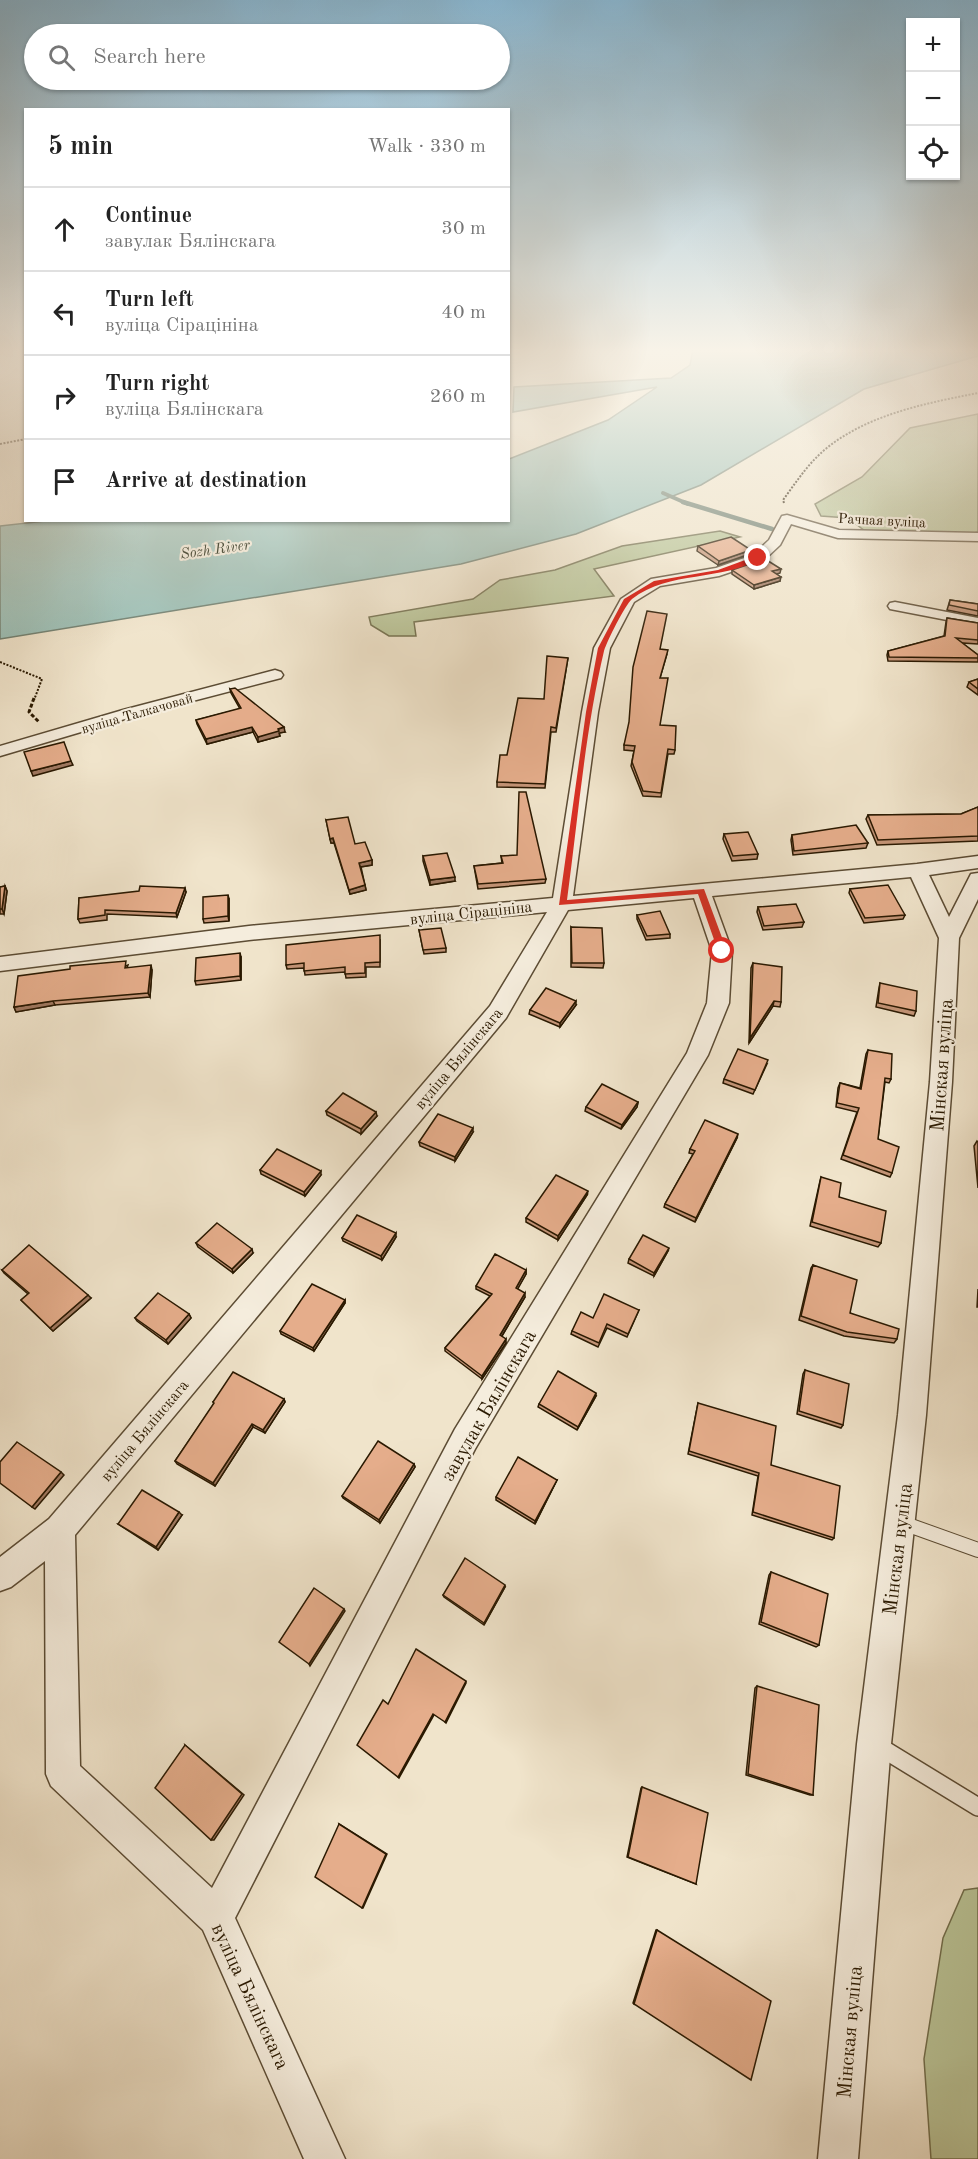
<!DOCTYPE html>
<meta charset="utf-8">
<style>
:root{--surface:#fff;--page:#f2f2f2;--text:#222;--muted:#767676;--line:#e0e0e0}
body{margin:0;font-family:"Old Standard TT",serif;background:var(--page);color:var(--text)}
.controls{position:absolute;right:18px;top:18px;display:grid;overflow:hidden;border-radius:0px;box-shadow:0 2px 4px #0004}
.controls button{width:54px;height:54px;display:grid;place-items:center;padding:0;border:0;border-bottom:2px solid var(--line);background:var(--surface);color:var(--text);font:30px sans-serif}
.stop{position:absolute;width:18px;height:18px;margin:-14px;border:4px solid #d93025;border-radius:50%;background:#fff}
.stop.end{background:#d93025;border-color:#fff;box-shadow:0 2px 6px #0008}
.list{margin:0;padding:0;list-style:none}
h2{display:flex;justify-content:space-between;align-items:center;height:78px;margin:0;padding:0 24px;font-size:26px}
h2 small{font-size:20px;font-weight:400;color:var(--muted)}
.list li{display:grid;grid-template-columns:39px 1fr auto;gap:18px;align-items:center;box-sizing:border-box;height:84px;padding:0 24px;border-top:2px solid var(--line)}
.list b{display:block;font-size:22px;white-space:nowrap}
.list p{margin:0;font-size:20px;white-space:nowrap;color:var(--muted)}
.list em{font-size:20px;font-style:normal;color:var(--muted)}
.icon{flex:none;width:33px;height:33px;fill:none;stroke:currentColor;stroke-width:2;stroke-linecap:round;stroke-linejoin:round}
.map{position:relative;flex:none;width:978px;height:2159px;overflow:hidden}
.search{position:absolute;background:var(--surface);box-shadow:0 2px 4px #0004;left:24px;top:24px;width:486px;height:66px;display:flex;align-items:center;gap:15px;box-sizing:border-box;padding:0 21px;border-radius:33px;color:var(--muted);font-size:22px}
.panel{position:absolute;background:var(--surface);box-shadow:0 2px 4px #0004;left:24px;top:108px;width:486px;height:414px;border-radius:0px}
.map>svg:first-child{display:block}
.green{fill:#bac497;stroke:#726e4c;stroke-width:1.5}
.water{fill:#9abfb6;stroke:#6d7d6e;stroke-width:1.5}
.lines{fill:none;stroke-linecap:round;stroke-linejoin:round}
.stream-far1{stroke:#6d7d6e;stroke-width:4}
.stream{stroke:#6d7d6e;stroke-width:4.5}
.lane-far1-casing{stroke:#5c4c34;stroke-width:16}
.lane-casing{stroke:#5c4c34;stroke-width:20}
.street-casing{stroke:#5c4c34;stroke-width:3}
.path-far1{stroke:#2a1901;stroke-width:2;stroke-dasharray:2 1.5;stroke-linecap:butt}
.path{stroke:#2a1901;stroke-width:3;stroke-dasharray:4 2;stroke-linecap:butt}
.lane-far1{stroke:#f5eddd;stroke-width:14}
.lane{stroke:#f5eddd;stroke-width:17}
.street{fill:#f5eddd;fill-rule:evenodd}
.wall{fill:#c59578;stroke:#2a1901;stroke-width:1.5}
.shaded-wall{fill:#a07961;stroke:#2a1901;stroke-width:1.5}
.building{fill:#e5ad8b;stroke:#2a1901;stroke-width:1.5}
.route{fill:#d93025}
.labels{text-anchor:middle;stroke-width:4.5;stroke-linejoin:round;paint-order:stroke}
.far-street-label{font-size:14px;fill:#2a1901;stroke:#f5eddd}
.far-water-label{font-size:15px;font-style:italic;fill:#515340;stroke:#f5eddd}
.street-label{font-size:16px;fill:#2a1901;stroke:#f5eddd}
.near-street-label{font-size:20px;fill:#2a1901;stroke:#f5eddd}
</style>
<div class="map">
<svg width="978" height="2159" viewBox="0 0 978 2159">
<rect width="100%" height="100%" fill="#f0e4cb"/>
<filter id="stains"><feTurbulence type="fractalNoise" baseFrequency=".00333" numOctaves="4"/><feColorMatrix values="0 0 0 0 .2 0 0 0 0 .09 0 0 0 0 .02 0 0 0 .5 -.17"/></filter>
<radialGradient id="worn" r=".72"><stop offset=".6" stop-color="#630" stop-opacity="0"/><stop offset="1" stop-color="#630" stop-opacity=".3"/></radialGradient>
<!-- green -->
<g class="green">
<path d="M978,414V532L970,534L865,531L848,518L821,516L815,504L862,477L910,428Z"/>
<path d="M720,531L740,537L594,569L614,596L414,622L416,636H389L371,625L369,617L473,599L500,580L555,570L622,546Z"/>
<path d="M978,1888V2159H931L924,2059L943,1938L964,1890Z"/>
</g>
<!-- water -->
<path class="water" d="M697,348H978V356L864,389L701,485L576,534L461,564L0,639V526L54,520H508L509,459L608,420L657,387L513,412L514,387L671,378L690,365L693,350Z"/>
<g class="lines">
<!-- stream-far1 -->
<path class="stream-far1" d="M663,493L688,504"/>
<!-- stream -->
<path class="stream" d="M683,502L772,529"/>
<defs>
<path id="lane-far1" d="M900,1522L978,1550"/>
<path id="lane" d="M880,1747L978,1807"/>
<g id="street">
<path d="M787,515L839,530L978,533V541L838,538L791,524L780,545L763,561L719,576L660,586L634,602L610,648L598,712L573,896L917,864L978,856V868L929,875L949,917L971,874L978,873V899L959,938L952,1082L926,1415L891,1744L858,2159H818L857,1744L898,1415L930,1082L939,938L911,877L712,896L732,951L729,1003L708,1055L475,1449L235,1918L345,2159H304L203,1930L51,1786L46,1774L45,1561L11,1587L0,1591V1557L49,1519L490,1006L547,912L249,940L0,971V957L249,926L553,898L582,712L594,648L621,599L651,579L716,568L753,555L769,540L782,516ZM694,898L712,951L707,1003L687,1053L455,1429L212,1888L80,1766L75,1535L506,1018L568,910Z"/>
<path d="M895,602L978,618V626L890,609L888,606L890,603Z"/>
<path d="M275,670L281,672L283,675L281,678L135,716L0,756V746L123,710Z"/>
</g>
</defs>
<!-- lane-far1 casing -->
<use href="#lane-far1" class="lane-far1-casing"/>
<!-- lane casing -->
<use href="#lane" class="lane-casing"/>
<!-- street casing -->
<use href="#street" class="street-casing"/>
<!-- path-far1 -->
<g class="path-far1">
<path d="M0,444L26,439"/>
<path d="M784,503L783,500C797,481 809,462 828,447C870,414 927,403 978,393"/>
<path d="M0,662L42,679L34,700"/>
</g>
<!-- path -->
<path class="path" d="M34,698L29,712L39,722"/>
<!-- lane-far1 -->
<use href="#lane-far1" class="lane-far1"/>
<!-- lane -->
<use href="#lane" class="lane"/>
<!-- street -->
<use href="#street" class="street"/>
</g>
<!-- wall -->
<g class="wall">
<path d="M698,546L750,554L718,565L697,551Z"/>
<path d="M732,570L780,573L776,574L780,581L754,589L732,574Z"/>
<path d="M950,600L978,604V616L947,610Z"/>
<path d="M947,618L978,623V644L962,643L978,655V662L888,661L887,655L888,651L944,636L946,622Z"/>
<path d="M660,649L667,654L660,678V725L675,750L674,754H668L661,797L643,796L631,766L634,751L624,750V745Z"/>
<path d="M568,658L556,732H551L545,788L497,787V782L507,755L544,699Z"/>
<path d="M978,679V695L967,687L969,682Z"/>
<path d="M230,689L285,732L279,733L280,736L258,742L253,732L207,744L197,724L196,720L240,709L231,693Z"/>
<path d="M978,807V841L877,845L866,819L868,815L961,814Z"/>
<path d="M326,820L355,844L372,860V865L361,867L366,890L350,894L334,843H331Z"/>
<path d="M724,834L758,854L757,859L732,861L723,839Z"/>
<path d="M792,835L868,843L866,848L793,855L791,840Z"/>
<path d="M423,856L455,881L430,885L423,861Z"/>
<path d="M501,856L546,879L545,883L478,889L474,866L502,863Z"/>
<path d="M5,886L7,891L4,914H0V887Z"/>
<path d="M850,889L905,915L903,919L864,923L849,893Z"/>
<path d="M186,892L177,917L107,914V920L80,923L78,919L79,898Z"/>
<path d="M229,899V921L204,923L203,919Z"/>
<path d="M758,907L804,922L802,927L763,930L757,912Z"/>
<path d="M637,915L670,934V938L646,940L637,919Z"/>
<path d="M571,927L604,963L603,968L571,967Z"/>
<path d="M419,930L446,948V952L424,954Z"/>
<path d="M380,940V967H366V977L346,978L345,972L305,975L304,968L287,969L286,965Z"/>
<path d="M241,957V980L196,985L195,981Z"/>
<path d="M753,963L781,1002L780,1007L773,1006L749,1043L751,968Z"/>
<path d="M128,965L127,968L152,970L150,997L55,1005L16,1012L14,1007Z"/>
<path d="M880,983L916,1011L914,1016L876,1007L879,988Z"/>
<path d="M576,1005L560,1027L529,1014L530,1010Z"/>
<path d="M868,1050L891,1079L889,1083L885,1082L878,1139L892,1173L890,1177L841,1159L857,1112L836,1107L838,1088L840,1083L860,1088L866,1054Z"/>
<path d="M767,1064L753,1094L723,1083L724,1079Z"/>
<path d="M638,1102L637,1107L621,1129L585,1111L586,1107Z"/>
<path d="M326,1111L377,1116L361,1134L327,1115Z"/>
<path d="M473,1132L455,1161L420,1146L419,1142Z"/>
<path d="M737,1138L695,1222L664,1207L665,1204L693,1154L689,1153L690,1149Z"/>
<path d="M977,1141L978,1142V1188L974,1146Z"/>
<path d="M260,1170L321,1175L305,1196L261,1174Z"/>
<path d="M821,1177L839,1197L881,1243L878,1247L810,1226L820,1181Z"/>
<path d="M587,1195L558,1240L526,1222V1218Z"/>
<path d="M396,1237L382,1260L343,1241L342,1238Z"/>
<path d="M196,1243L253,1253L233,1273L198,1247Z"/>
<path d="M668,1251L654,1276L628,1263L629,1259Z"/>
<path d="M813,1265L850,1313L897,1339L894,1343L844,1336L799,1320L811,1268Z"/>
<path d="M2,1270L91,1298L53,1331L21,1300L28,1294L4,1273Z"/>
<path d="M526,1270V1274L517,1289L525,1297L502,1336L506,1343L482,1379L445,1351V1348L490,1296L476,1289V1286Z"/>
<path d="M978,1289V1307H977Z"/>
<path d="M345,1300V1303L314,1351L281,1334L280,1331Z"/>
<path d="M639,1310L627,1337L607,1328L598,1347L571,1334L572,1331L593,1318Z"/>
<path d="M189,1314L191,1318L168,1344L137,1321L135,1318Z"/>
<path d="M805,1370L843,1425L841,1428L797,1414L803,1374Z"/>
<path d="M596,1396L577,1430L538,1407L539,1404Z"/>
<path d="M284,1399L285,1402L265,1433L253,1427L215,1486L177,1464L175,1461L214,1404L213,1402Z"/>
<path d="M698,1403L771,1465L834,1538L832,1540L752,1515L758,1476L688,1454Z"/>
<path d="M414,1464L415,1467L380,1523L343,1498L342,1496Z"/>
<path d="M557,1480L535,1524L496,1500V1497Z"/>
<path d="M182,1515L158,1550L118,1524Z"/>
<path d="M771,1572L819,1645L816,1647L759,1624L769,1575Z"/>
<path d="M505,1587L484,1625L444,1597L443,1595Z"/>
<path d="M757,1686L813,1795H810L746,1775L755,1688Z"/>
<path d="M642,1787L696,1884L627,1857L641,1788Z"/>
<path d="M656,1930H657L634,2004L633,2003Z"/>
</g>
<!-- shaded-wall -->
<g class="shaded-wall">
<path d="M751,550L750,554L718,565L719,561Z"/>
<path d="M781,569L780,573L771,576L772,571Z"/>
<path d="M781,577L780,581L754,589V585Z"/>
<path d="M252,727L253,732L207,744L206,739Z"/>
<path d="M284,727L285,732L279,733L280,736L258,742V737Z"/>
<path d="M71,761L73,765L33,776L31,771Z"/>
<path d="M333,838L334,843H331L330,839Z"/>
<path d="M372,860V865L360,867L359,863Z"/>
<path d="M455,877V881L430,885V880Z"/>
<path d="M365,885L366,890L350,894L349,890Z"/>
<path d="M5,886L7,891L4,914L2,909Z"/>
<path d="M185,888L186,892L177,917L176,913Z"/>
<path d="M228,895L229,899V921L228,916Z"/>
<path d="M240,953L241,957V980L240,976Z"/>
<path d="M151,965L152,970L150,997L148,993Z"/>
<path d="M53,1001L55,1005L16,1012L14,1007Z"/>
<path d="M576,1001V1005L560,1027V1023Z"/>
<path d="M774,1001L773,1006L749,1043L750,1038Z"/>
<path d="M638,1102L637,1107L621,1129L622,1125Z"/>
<path d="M376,1112L377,1116L361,1134V1129Z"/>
<path d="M473,1128V1132L455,1161V1157Z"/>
<path d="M738,1134L737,1138L695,1222L696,1218Z"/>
<path d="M321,1171V1175L305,1196L304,1192Z"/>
<path d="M588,1191L587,1195L558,1240V1236Z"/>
<path d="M396,1233V1237L382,1260L381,1256Z"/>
<path d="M669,1248L668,1251L654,1276V1273Z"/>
<path d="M252,1249L253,1253L233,1273L232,1269Z"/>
<path d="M526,1270V1274L516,1292V1288Z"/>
<path d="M525,1293V1297L500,1339V1335Z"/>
<path d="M88,1295L91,1298L53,1331L50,1328Z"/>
<path d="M345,1300V1303L314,1351L313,1348Z"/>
<path d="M189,1314L191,1318L168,1344L166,1340Z"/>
<path d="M506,1339V1343L482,1379V1376Z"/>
<path d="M596,1393V1396L577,1430L578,1427Z"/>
<path d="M284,1399L285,1402L265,1433L263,1430Z"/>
<path d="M252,1424L253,1427L215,1486L213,1483Z"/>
<path d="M414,1464L415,1467L380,1523L379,1520Z"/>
<path d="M61,1472L64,1475L35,1509L32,1507Z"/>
<path d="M557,1480L535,1524V1521Z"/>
<path d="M179,1512L182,1515L158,1550L156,1547Z"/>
<path d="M505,1585V1587L484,1625V1623Z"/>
<path d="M344,1609L345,1611L310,1666L309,1664Z"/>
<path d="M466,1681V1683L446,1723L445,1722Z"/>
<path d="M433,1714L434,1715L399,1778L398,1777Z"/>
<path d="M185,1745L244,1795L214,1840H211Z"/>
<path d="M339,1824L387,1854L363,1908H362Z"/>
</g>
<!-- building -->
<g class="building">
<path d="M731,537L751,550L719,561L698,546Z"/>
<path d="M765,559L781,569L772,571L781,577L754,585L732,570Z"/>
<path d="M950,600L978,604V611L949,605Z"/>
<path d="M647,611L667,614L660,649L668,650L660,678H668L660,725L676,726L675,750L668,749L661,793L643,791L632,762L635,746L624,745L629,722L633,667Z"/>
<path d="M947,618L978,623V640L956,638L978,655V658L889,657L888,651L945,636Z"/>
<path d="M547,656L568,658L556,728L551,727L545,784L497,782L500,755H507L518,698L544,699Z"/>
<path d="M978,679V689L969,682Z"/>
<path d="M235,688L284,727L278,729L279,731L258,737L252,727L206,739L196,720L241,708L230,689Z"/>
<path d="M64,742L71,761L31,771L24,752Z"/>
<path d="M519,792H526L546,879L478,884L474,866L503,863L501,856L517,855Z"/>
<path d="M978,807V836L878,840L868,815L961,814Z"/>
<path d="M348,817L355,844L365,842L372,860L359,863L365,885L349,890L333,838L330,839L326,820Z"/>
<path d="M856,825L868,843L794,851L792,835Z"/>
<path d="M748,832L758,854L733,856L724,834Z"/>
<path d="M447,853L455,877L430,880L423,856Z"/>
<path d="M888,885L905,915L865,918L850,889Z"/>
<path d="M5,886L2,909H0V887Z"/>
<path d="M140,886L185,888L176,913L105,910V915L78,919L79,898L139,891Z"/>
<path d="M228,895V916L203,919V897Z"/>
<path d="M796,904L804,922L764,926L758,907Z"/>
<path d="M660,911L670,934L647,936L637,915Z"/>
<path d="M571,927L602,928L604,963H572Z"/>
<path d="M441,928L446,948L423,950L419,930Z"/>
<path d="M380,935V962L365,963V973L345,974V967L304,971V963L286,965V945Z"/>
<path d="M240,953V976L195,981L196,958Z"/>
<path d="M126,961L125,968L151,965L148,993L53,1001L14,1007L18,976L70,969V966Z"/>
<path d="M753,963L782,967L781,1002L774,1001L750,1038Z"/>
<path d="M880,983L917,991L916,1011L878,1003Z"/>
<path d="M546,988L576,1001L560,1023L530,1010Z"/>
<path d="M738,1049L768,1060L755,1090L724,1079Z"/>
<path d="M868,1050L892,1054L891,1079L885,1078L878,1139L899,1147L892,1173L843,1155L859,1108L837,1103L840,1083L861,1089Z"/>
<path d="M602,1084L638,1102L622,1125L586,1107Z"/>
<path d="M343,1093L376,1112L361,1129L326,1111Z"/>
<path d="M438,1114L473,1128L455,1157L419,1142Z"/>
<path d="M705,1120L738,1134L696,1218L665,1204L695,1151L690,1149Z"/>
<path d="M277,1149L321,1171L304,1192L260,1170Z"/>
<path d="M556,1175L588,1191L558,1236L526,1218Z"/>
<path d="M821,1177L841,1183L839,1197L886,1211L881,1243L812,1222Z"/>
<path d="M357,1215L396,1233L381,1256L342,1238Z"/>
<path d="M217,1223L252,1249L232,1269L196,1243Z"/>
<path d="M643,1235L669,1248L654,1273L629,1259Z"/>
<path d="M29,1245L88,1295L50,1328L21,1300L29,1293L2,1270Z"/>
<path d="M495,1254L526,1270L516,1288L525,1293L500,1335L506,1339L482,1376L445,1348L492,1294L476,1286Z"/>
<path d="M813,1265L857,1280L850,1313L899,1329L897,1339L847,1332L801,1316Z"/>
<path d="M312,1284L345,1300L313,1348L280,1331Z"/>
<path d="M158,1293L189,1314L166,1340L135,1318Z"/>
<path d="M604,1294L639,1310L628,1334L607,1324L599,1343L572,1331L581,1312L593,1318Z"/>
<path d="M805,1370L849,1384L843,1425L799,1411Z"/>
<path d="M558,1371L596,1393L578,1427L539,1404Z"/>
<path d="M233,1372L284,1399L263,1430L252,1424L213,1483L175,1461L214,1403L213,1402Z"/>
<path d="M698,1403L776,1426L771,1465L840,1486L834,1538L753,1512L759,1473L689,1451Z"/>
<path d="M378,1441L414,1464L379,1520L342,1496Z"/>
<path d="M17,1442L61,1472L32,1507L0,1483V1462Z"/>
<path d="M518,1457L557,1480L535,1521L496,1497Z"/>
<path d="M142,1490L179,1512L156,1547L118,1524Z"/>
<path d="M465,1558L505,1585L484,1623L443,1595Z"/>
<path d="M771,1572L828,1594L819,1645L761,1622Z"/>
<path d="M314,1588L344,1609L309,1664L279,1642Z"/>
<path d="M416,1649L466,1681L445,1722L433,1714L398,1777L357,1745L383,1700L388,1704Z"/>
<path d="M757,1686L819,1705L813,1795L748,1774Z"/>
<path d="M185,1745L242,1794L211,1840L155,1788Z"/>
<path d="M642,1787L708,1813L696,1884L628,1857Z"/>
<path d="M339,1824L386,1854L362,1908L315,1877Z"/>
<path d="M657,1930L771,2001L751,2080L634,2004Z"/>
</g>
<!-- sky -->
<linearGradient id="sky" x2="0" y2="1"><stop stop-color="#89b8d4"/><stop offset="0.54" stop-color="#f8f3e8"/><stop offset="1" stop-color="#f8f3e8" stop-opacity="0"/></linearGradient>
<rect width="978" height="650" fill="url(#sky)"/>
<!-- route -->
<path class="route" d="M756,556L761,558C722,582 669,570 632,599C625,605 607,641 604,651C585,731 578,819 567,900L704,889L727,951L722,954L718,951L698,894L559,905L586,712L598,648L624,599L654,581L718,570Z"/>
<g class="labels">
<!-- far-street labels -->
<g class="far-street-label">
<text transform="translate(882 520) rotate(3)" y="5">Рачная вуліца</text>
<text transform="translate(137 713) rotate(-16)" y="5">вуліца Талкачовай</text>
</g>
<!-- far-water labels -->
<g class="far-water-label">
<text transform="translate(215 549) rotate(-8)" y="5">Sozh River</text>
</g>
<!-- street labels -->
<g class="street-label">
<text transform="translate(471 912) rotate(-6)" y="6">вуліца Сірацініна</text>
<text transform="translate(458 1058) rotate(-50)" y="6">вуліца Бялінскага</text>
<text transform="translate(144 1430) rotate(-50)" y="6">вуліца Бялінскага</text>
</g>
<!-- near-street labels -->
<g class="near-street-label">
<text transform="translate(941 1065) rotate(-86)" y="7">Мінская вуліца</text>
<text transform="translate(488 1405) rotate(-60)" y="7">завулак Бялінскага</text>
<text transform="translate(897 1549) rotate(-83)" y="7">Мінская вуліца</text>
<text transform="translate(251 1996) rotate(65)" y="7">вуліца Бялінскага</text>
<text transform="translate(849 2032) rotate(-85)" y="7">Мінская вуліца</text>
</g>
</g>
<rect width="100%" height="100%" filter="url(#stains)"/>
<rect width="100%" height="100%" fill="url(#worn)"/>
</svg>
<div class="controls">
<button>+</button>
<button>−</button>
<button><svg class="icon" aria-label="locate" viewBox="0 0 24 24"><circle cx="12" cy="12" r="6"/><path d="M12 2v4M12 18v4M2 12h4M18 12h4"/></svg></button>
</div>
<div class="stop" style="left:722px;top:951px"></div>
<div class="stop end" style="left:758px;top:558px"></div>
<div class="search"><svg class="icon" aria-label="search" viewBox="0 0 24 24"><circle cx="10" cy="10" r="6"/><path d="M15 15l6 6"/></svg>Search here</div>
<section class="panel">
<h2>5 min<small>Walk · 330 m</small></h2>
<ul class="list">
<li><svg class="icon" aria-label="ahead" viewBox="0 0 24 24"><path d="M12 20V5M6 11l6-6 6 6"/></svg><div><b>Continue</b><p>завулак Бялінскага</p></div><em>30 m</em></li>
<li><svg class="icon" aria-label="left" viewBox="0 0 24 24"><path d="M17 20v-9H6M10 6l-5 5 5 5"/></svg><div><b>Turn left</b><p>вуліца Сірацініна</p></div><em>40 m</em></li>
<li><svg class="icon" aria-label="right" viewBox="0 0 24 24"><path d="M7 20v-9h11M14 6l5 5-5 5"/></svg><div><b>Turn right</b><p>вуліца Бялінскага</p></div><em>260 m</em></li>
<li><svg class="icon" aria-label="arrive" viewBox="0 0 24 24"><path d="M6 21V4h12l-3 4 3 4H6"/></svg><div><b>Arrive at destination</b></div></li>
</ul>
</section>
</div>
